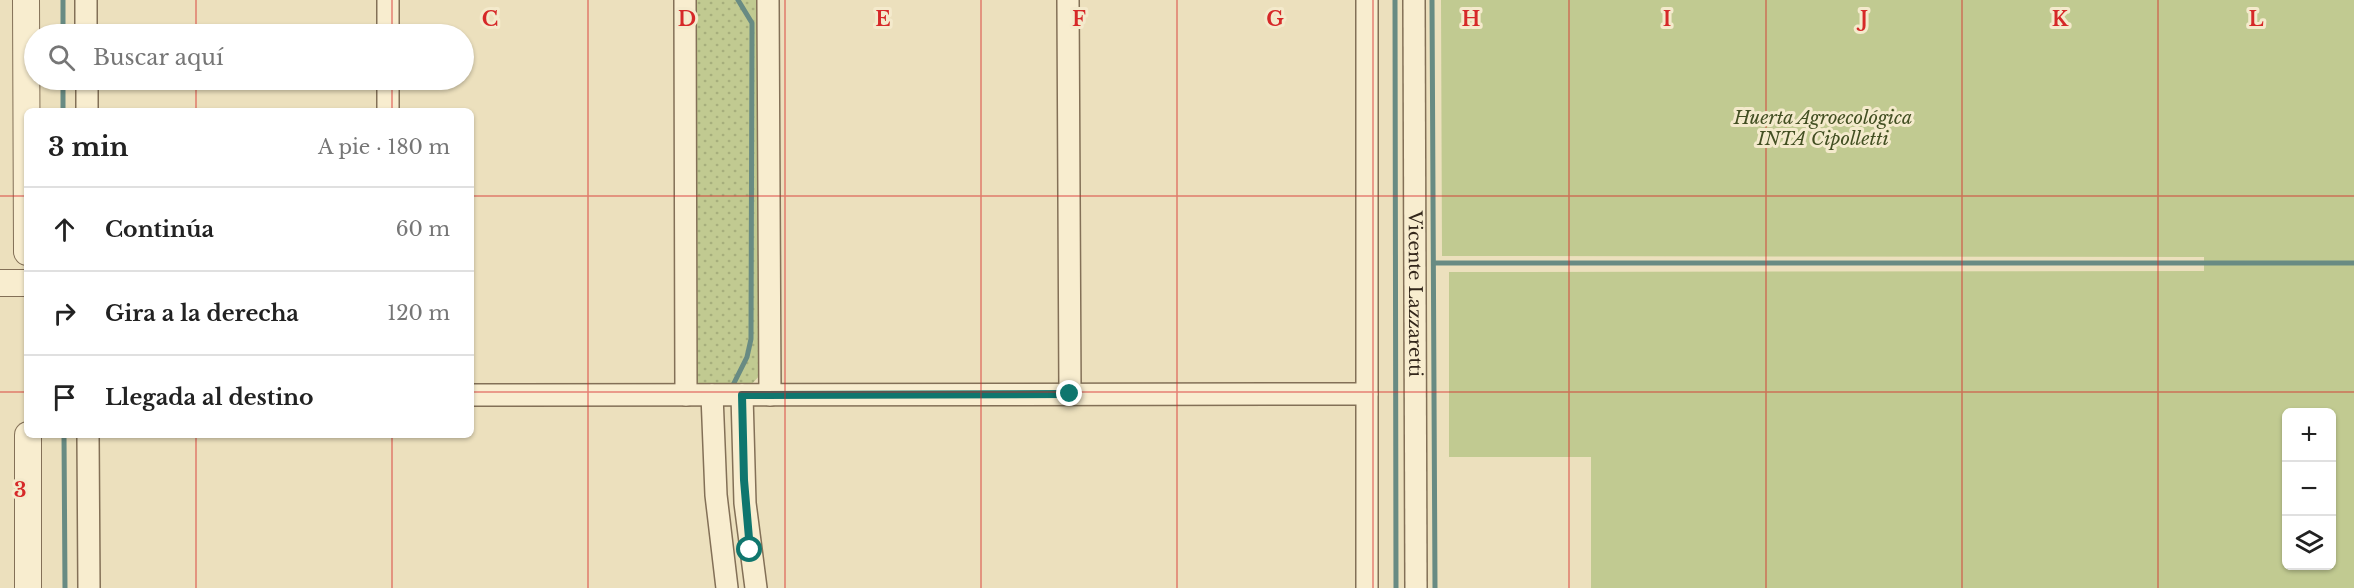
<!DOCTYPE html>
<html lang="es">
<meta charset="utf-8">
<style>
:root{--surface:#fff;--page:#f6f6f6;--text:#222;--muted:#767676;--line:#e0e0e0}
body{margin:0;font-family:"Libre Baskerville",serif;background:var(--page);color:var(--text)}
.controls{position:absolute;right:18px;bottom:18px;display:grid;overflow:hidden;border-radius:9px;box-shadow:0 2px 4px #0004}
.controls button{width:54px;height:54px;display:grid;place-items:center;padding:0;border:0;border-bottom:2px solid var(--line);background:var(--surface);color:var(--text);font:30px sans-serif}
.stop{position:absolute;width:18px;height:18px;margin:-14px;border:4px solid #0f766e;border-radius:50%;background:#fff}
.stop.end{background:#0f766e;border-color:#fff;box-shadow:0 2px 6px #0008}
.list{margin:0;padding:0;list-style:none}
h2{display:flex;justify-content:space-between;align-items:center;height:78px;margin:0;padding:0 24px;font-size:26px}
h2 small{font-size:20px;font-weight:400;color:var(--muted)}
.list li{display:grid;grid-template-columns:39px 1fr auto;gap:18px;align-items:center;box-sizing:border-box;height:84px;padding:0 24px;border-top:2px solid var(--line)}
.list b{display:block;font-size:22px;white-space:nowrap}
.list em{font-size:20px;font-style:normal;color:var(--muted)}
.icon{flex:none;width:33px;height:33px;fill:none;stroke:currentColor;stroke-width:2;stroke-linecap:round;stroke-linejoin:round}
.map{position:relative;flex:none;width:2354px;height:588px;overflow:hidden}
.search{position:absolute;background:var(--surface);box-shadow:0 2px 4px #0004;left:24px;top:24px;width:450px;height:66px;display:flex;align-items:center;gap:15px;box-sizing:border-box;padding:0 21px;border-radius:33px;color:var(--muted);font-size:22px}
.panel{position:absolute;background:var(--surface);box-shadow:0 2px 4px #0004;left:24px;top:108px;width:450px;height:330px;border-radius:9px}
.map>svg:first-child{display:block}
.green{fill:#c1ca91;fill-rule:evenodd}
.park{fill:url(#park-dots)}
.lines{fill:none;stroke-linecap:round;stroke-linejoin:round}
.stream{stroke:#688b83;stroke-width:5}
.minor-casing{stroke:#837057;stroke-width:24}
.tertiary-casing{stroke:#837057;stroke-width:28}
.minor{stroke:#f8edcf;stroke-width:21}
.tertiary{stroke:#f8edcf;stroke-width:26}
.route{stroke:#0f766e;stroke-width:8}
.grid{fill:none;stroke:#d62828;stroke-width:1.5;stroke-opacity:0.55}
.labels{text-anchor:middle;stroke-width:6;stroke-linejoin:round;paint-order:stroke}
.park-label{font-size:18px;font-style:italic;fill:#424f22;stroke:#f4eacc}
.street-label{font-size:18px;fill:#33271b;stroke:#f4eacc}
.grid-label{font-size:20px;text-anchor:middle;font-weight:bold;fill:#d62828;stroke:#f4eacc;stroke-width:6;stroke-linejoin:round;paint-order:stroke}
</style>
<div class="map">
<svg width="2354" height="588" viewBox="0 0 2354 588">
<defs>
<pattern id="park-dots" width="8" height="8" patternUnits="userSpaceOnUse" patternTransform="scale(1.5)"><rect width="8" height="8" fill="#c1ca91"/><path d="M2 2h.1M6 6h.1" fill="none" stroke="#a6ae7c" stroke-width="1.8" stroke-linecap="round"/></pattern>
</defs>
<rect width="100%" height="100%" fill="#ece0bd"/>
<!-- green -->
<path class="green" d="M1441,0H2354V588H1591V457H1449V272L2204,271V257L1442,256ZM2286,412H2332V566H2286Z"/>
<!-- park -->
<path class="park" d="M691,0H761V374L750,386H702L694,379Z"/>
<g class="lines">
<!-- stream -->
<g class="stream">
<path d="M63,0V34"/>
<path d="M1395,0L1396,588"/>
<path d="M1432,0L1435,588"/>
<path d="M63,80V111"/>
<path d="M1434,263H2354"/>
<path d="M732,387L747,357L751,339L752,23L738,0"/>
<path d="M64,435L65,588"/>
</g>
<defs>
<g id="minor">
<path d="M86,0V34"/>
<path d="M388,0V34"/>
<path d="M685,0L686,395"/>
<path d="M768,0L770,395"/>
<path d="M1068,0L1070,394"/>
<path d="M1367,0V588"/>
<path id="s1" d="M1414,0L1416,588"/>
<path d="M87,80V111"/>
<path d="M388,80V111"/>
<path d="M471,395L1367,394"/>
<path d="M712,395L716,495L727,588"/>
<path d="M742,395L745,503L756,588"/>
<path d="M88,435L89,588"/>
</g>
<g id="tertiary">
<path d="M26,0L27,252"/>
<path d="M0,283H27"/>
<path d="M28,435V588"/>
</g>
</defs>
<!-- minor casing -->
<use href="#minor" class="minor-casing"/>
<!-- tertiary casing -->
<use href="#tertiary" class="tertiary-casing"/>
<!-- minor -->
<use href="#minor" class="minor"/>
<!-- tertiary -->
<use href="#tertiary" class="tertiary"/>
</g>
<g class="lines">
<!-- route -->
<path class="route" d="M750,550L744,480L742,395L1070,394"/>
</g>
<!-- grid -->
<path class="grid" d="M196,0V34M392,0V34M588,0V588M785,0V588M981,0V588M1177,0V588M1373,0V588M1569,0V588M1766,0V588M1962,0V588M2158,0V588M196,80V111M392,80V111M0,196H27M471,196H2354M0,392H27M471,392H2354M196,435V588M392,435V588"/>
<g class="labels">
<!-- park labels -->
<g class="park-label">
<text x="1823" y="124">Huerta Agroecológica<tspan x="1823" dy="21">INTA Cipolletti</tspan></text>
</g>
<!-- street labels -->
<g class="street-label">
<text dy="6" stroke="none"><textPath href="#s1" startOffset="294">Vicente Lazzaretti</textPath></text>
</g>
</g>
<g class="grid-label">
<text x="490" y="26">C</text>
<text x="687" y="26">D</text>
<text x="883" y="26">E</text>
<text x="1079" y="26">F</text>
<text x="1275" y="26">G</text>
<text x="1471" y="26">H</text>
<text x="1667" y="26">I</text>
<text x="1864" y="26">J</text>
<text x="2060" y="26">K</text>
<text x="2256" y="26">L</text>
<text x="20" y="497">3</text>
</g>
</svg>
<div class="controls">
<button>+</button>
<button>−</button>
<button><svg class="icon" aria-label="layers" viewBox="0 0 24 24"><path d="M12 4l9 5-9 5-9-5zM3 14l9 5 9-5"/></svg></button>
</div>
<div class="stop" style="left:750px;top:550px"></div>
<div class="stop end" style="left:1070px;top:394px"></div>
<div class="search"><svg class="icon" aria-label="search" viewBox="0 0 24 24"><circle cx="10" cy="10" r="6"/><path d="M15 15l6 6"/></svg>Buscar aquí</div>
<section class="panel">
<h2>3 min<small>A pie · 180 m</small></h2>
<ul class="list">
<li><svg class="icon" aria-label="ahead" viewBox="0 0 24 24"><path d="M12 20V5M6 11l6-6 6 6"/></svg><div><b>Continúa</b></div><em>60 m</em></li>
<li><svg class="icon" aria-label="right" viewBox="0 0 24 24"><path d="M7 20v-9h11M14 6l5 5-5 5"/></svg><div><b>Gira a la derecha</b></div><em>120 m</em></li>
<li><svg class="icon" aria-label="arrive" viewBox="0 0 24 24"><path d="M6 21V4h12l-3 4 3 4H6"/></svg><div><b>Llegada al destino</b></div></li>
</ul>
</section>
</div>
